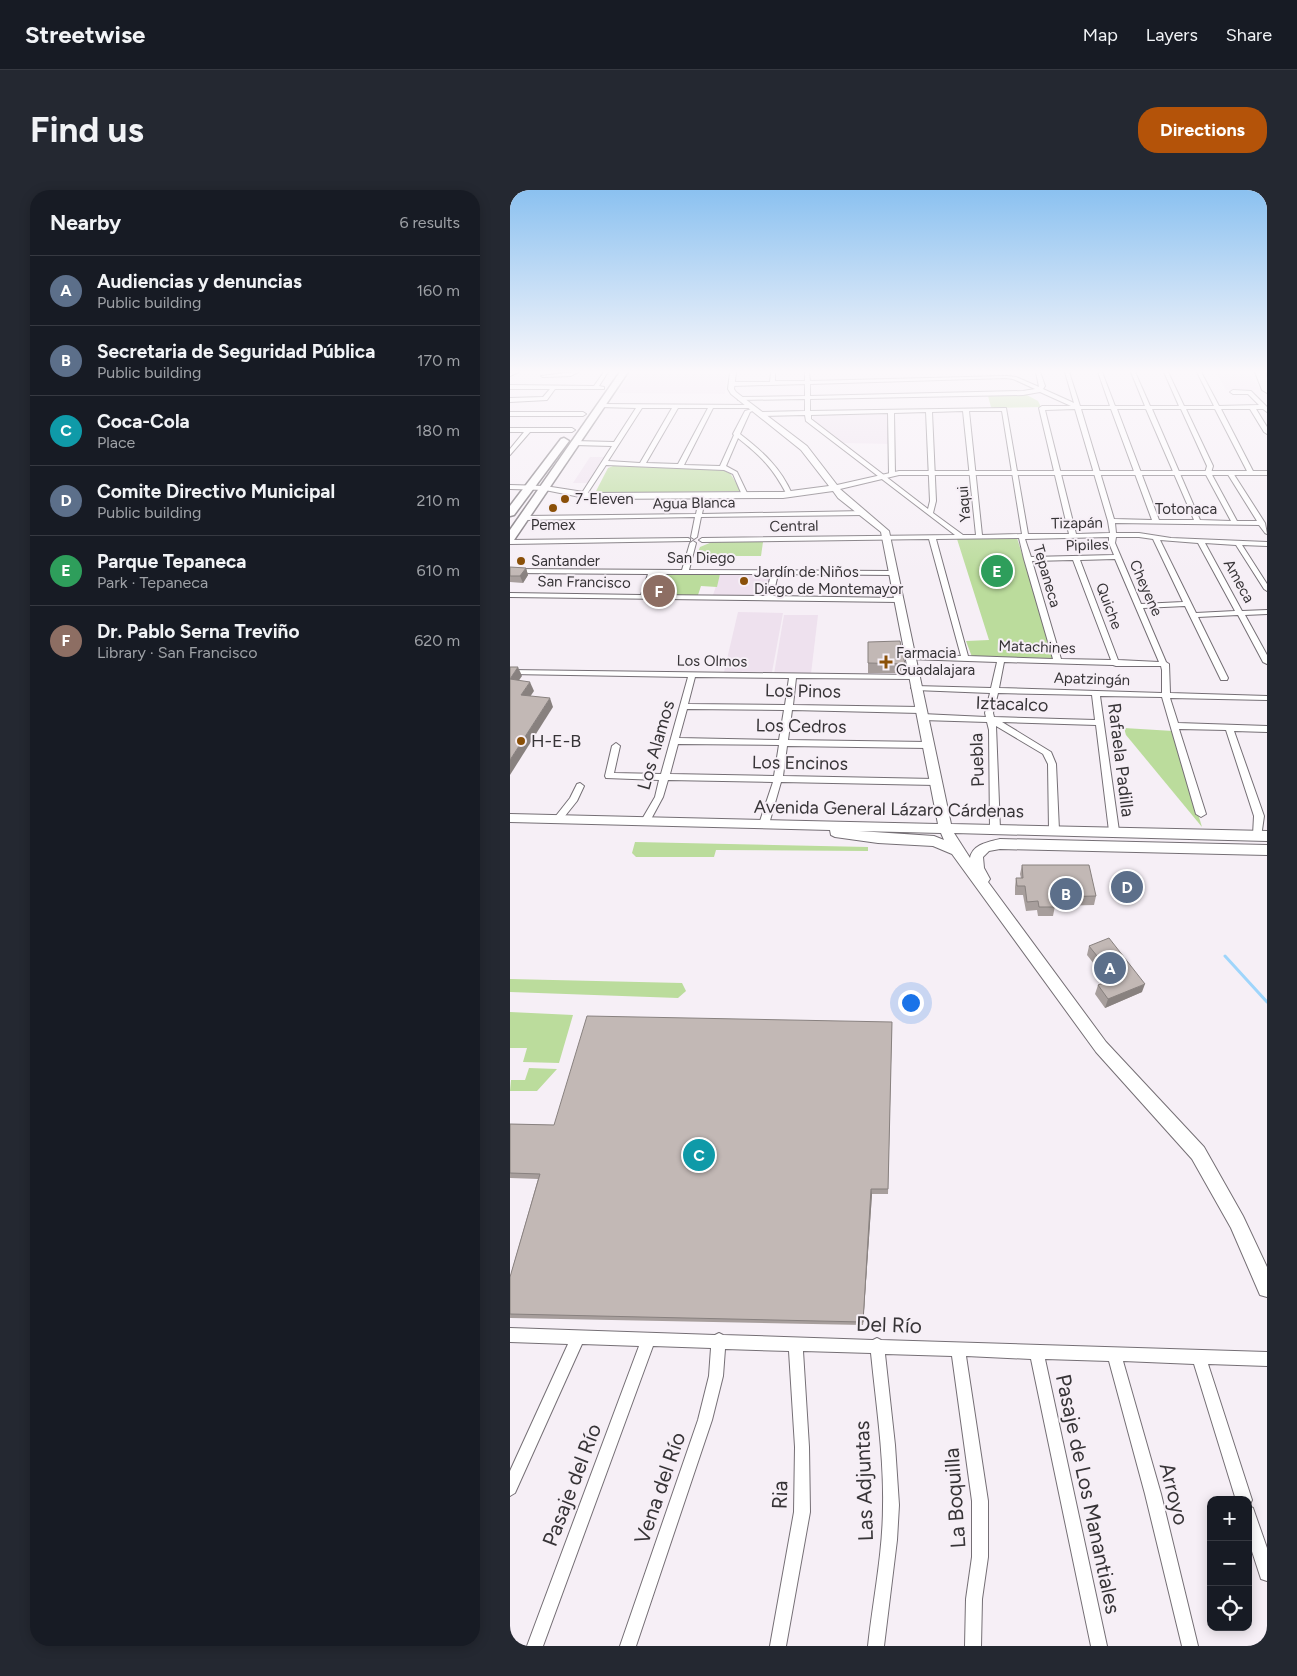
<!DOCTYPE html>
<meta charset="utf-8">
<style>
:root{--surface:#171b24;--page:#242831;--text:#f1f3f6;--muted:#9ea1a6;--line:#363941;--accent:#b45309}
body{margin:0;font-family:Figtree,sans-serif;background:var(--page);color:var(--text)}
.controls{position:absolute;right:15px;bottom:15px;display:grid;overflow:hidden;border-radius:10px;box-shadow:0 2px 12px #0003}
.controls button{width:45px;height:45px;display:grid;place-items:center;padding:0;border:0;border-bottom:1px solid var(--line);background:var(--surface);color:var(--text);font:25px sans-serif}
.you{position:absolute;left:400px;top:812px;width:18px;height:18px;margin:-12px;border:4px solid #fff;border-radius:50%;background:#1a73e8;box-shadow:0 0 0 8px #1a73e833}
.badge{display:grid;place-items:center;width:32px;height:32px;border-radius:50%;background:var(--accent);color:#fff;font-size:16px;font-weight:700}
.pin{position:absolute;translate:-50% -50%;border:2px solid #fff;box-shadow:0 1px 5px #0006}
.list{margin:0;padding:0;list-style:none}
h2{display:flex;justify-content:space-between;align-items:center;height:65px;margin:0;padding:0 20px;font-size:21px}
h2 small{font-size:16px;font-weight:400;color:var(--muted)}
.list li{display:grid;grid-template-columns:32px 1fr auto;gap:15px;align-items:center;box-sizing:border-box;height:70px;padding:0 20px;border-top:1px solid var(--line)}
.list b{display:block;font-size:19px;white-space:nowrap}
.list p{margin:0;font-size:16px;white-space:nowrap;color:var(--muted)}
.list em{font-size:16px;font-style:normal;color:var(--muted)}
.icon{flex:none;width:28px;height:28px;fill:none;stroke:currentColor;stroke-width:2;stroke-linecap:round;stroke-linejoin:round}
.map{position:relative;flex:none;width:757px;height:1456px;overflow:hidden;border-radius:20px}
header{display:flex;align-items:center;gap:30px;box-sizing:border-box;height:70px;padding:0 25px;background:var(--surface);border-bottom:1px solid var(--line)}
header strong{font-size:24px}
nav{display:flex;gap:28px;margin-inline-start:auto;font-size:18px}
.intro{display:flex;align-items:center;justify-content:space-between;box-sizing:border-box;height:120px;padding:0 30px}
h1{margin:0;font-size:35px}
.button{padding:12px 22px;border-radius:20px;background:var(--accent);color:#fff;font-size:18px;font-weight:700}
main{display:flex;gap:30px;padding:0 30px}
aside{flex:1;background:var(--surface);border-radius:20px;box-shadow:0 2px 12px #0003}
.map>svg:first-child{display:block}
.built{fill:#eee1ee}
.green{fill:#bbdc9c}
.lines{fill:none;stroke-linecap:round;stroke-linejoin:round}
.stream{stroke:#9fd5fb;stroke-width:3}
.street-casing{stroke:#756f75;stroke-width:2}
.secondary-casing{stroke:#756f75;stroke-width:2}
.primary-casing{stroke:#756f75;stroke-width:3}
.highway-casing{stroke:#756f75;stroke-width:2}
.street{fill:#fff;fill-rule:evenodd}
.secondary{fill:#fff;fill-rule:evenodd}
.primary{fill:#fff;fill-rule:evenodd}
.highway{fill:#fff;fill-rule:evenodd}
.wall{fill:#a79e9c}
.shaded-wall{fill:#88817f}
.building{fill:#c2b8b5;stroke:#88817f}
.poi-dot{fill:#8a5008;stroke:#f6eff6;stroke-width:2}
.labels{text-anchor:middle;stroke-width:4;stroke-linejoin:round;paint-order:stroke}
.far-poi-label{font-size:15px;fill:#373437;stroke:#f6eff6;text-anchor:start}
.far-street-label{font-size:15px;fill:#373437;stroke:#f6eff6}
.street-label{font-size:18px;fill:#373437;stroke:#f6eff6}
.poi-label{font-size:18px;fill:#373437;stroke:#f6eff6;text-anchor:start}
.near-street-label{font-size:21px;fill:#373437;stroke:#f6eff6}
</style>
<header>
<strong>Streetwise</strong>
<nav><a>Map</a><a>Layers</a><a>Share</a></nav>
</header>
<div class="intro"><h1>Find us</h1><a class="button">Directions</a></div>
<main>
<aside>
<h2>Nearby<small>6 results</small></h2>
<ul class="list">
<li><span class="badge" style="background:#5c6f8a">A</span><div><b>Audiencias y denuncias</b><p>Public building</p></div><em>160 m</em></li>
<li><span class="badge" style="background:#5c6f8a">B</span><div><b>Secretaria de Seguridad Pública</b><p>Public building</p></div><em>170 m</em></li>
<li><span class="badge" style="background:#0f9aa8">C</span><div><b>Coca-Cola</b><p>Place</p></div><em>180 m</em></li>
<li><span class="badge" style="background:#5c6f8a">D</span><div><b>Comite Directivo Municipal</b><p>Public building</p></div><em>210 m</em></li>
<li><span class="badge" style="background:#2e9e5b">E</span><div><b>Parque Tepaneca</b><p>Park · Tepaneca</p></div><em>610 m</em></li>
<li><span class="badge" style="background:#8d6e63">F</span><div><b>Dr. Pablo Serna Treviño</b><p>Library · San Francisco</p></div><em>620 m</em></li>
</ul>
</aside>
<div class="map">
<svg width="757" height="1456" viewBox="0 0 757 1456">
<rect width="100%" height="100%" fill="#f6eff6"/>
<!-- built -->
<g class="built">
<path d="M122,182H217L215,204L108,203Z"/>
<path d="M706,182H737L751,200H716Z"/>
<path d="M377,223L379,224L380,254L333,253L303,230V226L305,225Z"/>
<path d="M80,267H96L80,293H63Z"/>
<path d="M210,384H258L261,386L257,405H203Z"/>
<path d="M228,422L273,423L262,482H214Z"/>
<path d="M274,425H308L301,484H264Z"/>
</g>
<!-- green -->
<g class="green">
<path d="M515,204L528,211L531,217L483,218L481,217L478,206Z"/>
<path d="M103,276L212,280L220,283L231,301L85,303L98,278Z"/>
<path d="M507,348L545,468L462,467L456,451L479,450L447,349Z"/>
<path d="M253,352L251,366H186L190,357L202,352Z"/>
<path d="M152,384H210L207,397L191,396L188,405H145L143,403L149,385Z"/>
<path d="M614,538L663,541L692,637L616,545Z"/>
<path d="M125,652L358,657V661L206,660L204,667H126L122,663Z"/>
<path d="M0,789L172,793L176,801L168,808L0,802Z"/>
<path d="M0,822L63,825L49,873L13,872L17,858H0Z"/>
<path d="M19,878L47,879L27,901H0L1,890H15Z"/>
</g>
<g class="lines">
<!-- stream -->
<path class="stream" d="M715,766L757,812"/>
<defs>
<g id="street">
<path d="M3,182H9L0,186V183Z"/>
<path d="M63,182H68L61,186L33,187L31,186Z"/>
<path d="M94,182H98L89,196L94,197V199H45L37,210L0,212V208L33,207L40,199H0V195L84,196Z"/>
<path d="M261,182H265V191H295V182H299L300,191L496,186L506,187L529,197L526,182H530L535,196L533,199L564,213L555,182H559L570,216H600L588,182H592L605,216H635L621,182H625L640,216H669L654,182H658L674,216H704L687,182H691L709,216L749,215L738,204H723L720,202L723,200L741,201L757,217V222L753,219H746L757,237V244L754,242L740,219H711L744,283L743,284L738,283L705,219H676L703,276L701,283L727,331H747L717,283L720,281L723,283L755,333L757,344L755,343L749,335L605,333L606,343H629L661,348L757,352V356L732,355L757,394V401L754,399L726,355L695,353L732,421L757,420V424L735,425L757,465V474L753,472L728,425L688,427L718,488L717,490H711L675,416L633,418L656,472L659,474L660,503L757,506V510L660,508L668,533L757,536V542L724,541L754,626L751,647L748,648L743,645L744,626L716,540L669,539L696,624L691,627L686,624L652,507L590,506L609,641L607,643H601L599,641L586,535L492,532L541,562L546,574L549,640L544,643L539,640L538,574L533,564L486,536L490,639L485,642L482,641L480,639L479,540L477,532L412,530L408,527L412,524L476,527L475,523L480,503L405,500L401,498L405,496L481,498L487,472L399,469L395,467L399,465L451,466L419,349L192,352L189,350L192,348L445,345L296,231L295,225L250,226L247,224L250,222L295,221V209L228,210L230,207L295,206V194L222,196L219,194L222,192H260ZM496,188L503,189L525,199L513,201L300,206V194ZM530,202L561,216H532L529,218L559,344H518L496,218L300,221V209L513,205ZM565,219L598,331L600,343L566,344L535,220ZM571,219H601L642,330L604,329ZM607,219H636L684,330H649ZM642,219H671L697,276L695,283L721,331L690,330ZM453,221L466,345H453L423,323L426,311L422,222ZM459,221H492L512,344L472,345ZM416,222L420,311L418,319L301,229V225L378,223L379,284L382,286L385,284L384,223ZM599,347V353L604,365L521,367L515,349ZM606,347H629L643,349L673,412L631,414L605,353ZM509,348L514,369L543,469L458,466L426,349ZM650,350L688,353L725,421L686,423ZM605,369L649,472L608,470L570,370ZM563,370L601,470L551,469L522,371ZM494,472L603,475L606,476H651L652,480V503L489,498ZM488,503L582,505L585,530L484,527L483,523Z"/>
<path d="M91,214L241,215V217L239,218H203L174,275L210,276L224,245L223,244L235,221L245,218V220L240,222L230,244C252,261 271,278 282,304L277,305C263,278 252,267 228,248L216,276L227,282L238,305L237,306L232,305L223,284L214,280L96,275L75,307H71L70,306L102,256L64,255L61,253L64,251L104,252L126,218L89,217V215ZM132,218H162L130,273L98,271ZM168,218H198L168,274L136,273Z"/>
<path d="M0,222H73L76,224L73,226H0Z"/>
<path d="M0,238H62L65,240L62,242H20L0,265V259L14,242H0Z"/>
<path d="M193,303L196,305L192,324L354,321L357,323L354,325L191,327L187,347L184,349L181,347L185,327L15,330L12,328L15,326L186,324L190,305Z"/>
<path d="M178,348L180,349V351L0,354V350Z"/>
<path d="M183,351L186,353L179,380L382,381L385,383L382,385L268,384L263,406L388,408L392,410L388,412L0,407V403L131,405L138,384L0,383V379L172,380L180,353ZM145,384H261L256,406L138,405Z"/>
<path d="M0,480L406,485V489H403L286,488L283,515L410,517L414,520L410,523L282,520L278,550L417,552L421,555L417,558L277,556L273,586L425,589L429,592L425,595L271,592L259,634L254,637L249,634L263,592L158,590L153,607L139,633L136,634L131,631L145,607L149,590L96,588L95,586L102,556L106,553L110,556L104,583L151,584L178,487L0,484ZM185,487L279,488L275,515L178,514ZM177,519L274,520L269,550L169,548ZM168,554L269,555L264,586L160,584Z"/>
<path d="M70,593L74,596L67,611L51,631H45L43,629L45,627L60,608L67,594Z"/>
<path d="M0,1138L205,1145L209,1143L213,1145L363,1150L367,1148L371,1150L757,1162V1176L698,1174L742,1310L739,1316L743,1318L757,1358V1391L751,1389L738,1349V1310H726L684,1174L613,1171L651,1304L688,1456H672L635,1304L599,1171L535,1169L597,1456H581L521,1169L456,1166L478,1311V1367L472,1409L471,1456H455L456,1409L462,1367V1311L442,1166L375,1164L385,1255L389,1315L387,1350L374,1456H358C363,1409 373,1363 373,1316C374,1265 366,1214 361,1163L293,1161L299,1257L300,1322L276,1456H260L284,1322L285,1257L279,1161L215,1159L213,1186L202,1230L126,1456H110L188,1230L199,1186L201,1158L143,1156L33,1456H17L129,1156L72,1154L5,1303L0,1306V1281L58,1154L0,1152Z"/>
</g>
<path id="secondary" d="M220,182H226L224,199L226,202L297,256L327,295L389,281H757V285H389L330,299L379,341L441,634L757,641V651L444,643L460,668C463,654 478,652 490,649L757,655V665L490,659L479,661L473,667L474,678L480,689L478,692L596,852L694,957L733,1026L757,1077V1107L750,1105L721,1038L682,969L586,862L442,664L423,656L368,653L325,647L321,645L320,640L0,632V624L428,634L371,342L328,308L323,301L273,308L80,309L35,300L0,299V295L35,296L80,303L273,302L319,296L291,260L221,204L218,199ZM349,641L431,643L434,650L424,646Z"/>
<g id="primary">
<path d="M110,182H118L4,350L0,351V340Z"/>
<path d="M54,248L59,251L4,325L0,326V316L51,249Z"/>
</g>
<path id="highway" d="M745,182H755L757,188V203L752,200Z"/>
</defs>
<!-- street casing -->
<use href="#street" class="street-casing"/>
<!-- secondary casing -->
<use href="#secondary" class="secondary-casing"/>
<!-- primary casing -->
<use href="#primary" class="primary-casing"/>
<!-- highway casing -->
<use href="#highway" class="highway-casing"/>
<!-- street -->
<use href="#street" class="street"/>
<!-- secondary -->
<use href="#secondary" class="secondary"/>
<!-- primary -->
<use href="#primary" class="primary"/>
<!-- highway -->
<use href="#highway" class="highway"/>
</g>
<!-- wall -->
<g class="wall">
<path d="M0,377L16,378L18,385L13,393L0,392Z"/>
<path d="M358,473L395,474V483H358Z"/>
<path d="M512,675L586,706L584,715L545,716L543,726H528L527,720L516,721L513,705H505V697L506,688H511L510,684Z"/>
<path d="M579,756L632,802L595,818L585,804L588,795L594,793L595,788L577,765Z"/>
<path d="M382,832L378,1004H362L353,1135L0,1128V1087L28,989L0,988V934L44,935Z"/>
</g>
<!-- shaded-wall -->
<g class="shaded-wall">
<path d="M16,378L18,385L13,393L10,386Z"/>
<path d="M8,477L12,486L3,499L0,491V489Z"/>
<path d="M20,492L24,501L15,514L11,505Z"/>
<path d="M40,508L43,517L0,585V570Z"/>
<path d="M635,794L632,802L595,818L598,809Z"/>
<path d="M361,999L362,1004L353,1135V1132Z"/>
</g>
<!-- building -->
<g class="building">
<path d="M0,377L16,378L10,386H0Z"/>
<path d="M390,451L395,474L358,473V452Z"/>
<path d="M0,477H8L0,489Z"/>
<path d="M0,489L20,492L11,505L40,508L0,570Z"/>
<path d="M512,675H579L586,706L544,707L545,717H529L528,711L517,712L515,696H507L506,688H513Z"/>
<path d="M599,748L635,794L598,809L588,795L601,790L596,784L600,782L579,756Z"/>
<path d="M77,826L382,832L378,999H361L353,1132L0,1124V1087L30,984L0,983V934L44,935Z"/>
</g>
<!-- sky -->
<linearGradient id="sky" x2="0" y2="1"><stop stop-color="#8bc1f0"/><stop offset="0.47" stop-color="#fbf8fb"/><stop offset="1" stop-color="#fbf8fb" stop-opacity="0"/></linearGradient>
<rect width="757" height="386" fill="url(#sky)"/>
<!-- markers -->
<g class="poi-dot">
<circle cx="55" cy="309" r="5"/>
<circle cx="43" cy="318" r="5"/>
<circle cx="11" cy="371" r="5"/>
<circle cx="234" cy="391" r="5"/>
<path d="M373.5 464.5h5v5h5v5h-5v5h-5v-5h-5v-5h5z"/>
<circle cx="11" cy="551" r="5"/>
</g>
<g class="labels">
<!-- far-poi labels -->
<g class="far-poi-label">
<text x="65" y="314">7-Eleven</text>
<text x="43" y="340" text-anchor="middle">Pemex</text>
<text x="21" y="376">Santander</text>
<text x="244" y="387">Jardín de Niños<tspan x="244" dy="17">Diego de Montemayor</tspan></text>
<text x="386" y="468">Farmacia<tspan x="386" dy="17">Guadalajara</tspan></text>
</g>
<!-- far-street labels -->
<g class="far-street-label">
<text transform="translate(184 313) rotate(-1)" y="5">Agua Blanca</text>
<text transform="translate(454 314) rotate(-95)" y="5">Yaqui</text>
<text x="676" y="324">Totonaca</text>
<text transform="translate(567 333) rotate(-1)" y="5">Tizapán</text>
<text transform="translate(284 336) rotate(-1)" y="5">Central</text>
<text transform="translate(577 355) rotate(-2)" y="5">Pipiles</text>
<text x="191" y="373">San Diego</text>
<text transform="translate(537 386) rotate(74)" y="5">Tepaneca</text>
<text transform="translate(729 391) rotate(61)" y="5">Ameca</text>
<text transform="translate(74 392) rotate(1)" y="5">San Francisco</text>
<text transform="translate(636 398) rotate(66)" y="5">Cheyene</text>
<text transform="translate(599 416) rotate(69)" y="5">Quiche</text>
<text transform="translate(527 457) rotate(2)" y="5">Matachines</text>
<text transform="translate(202 471) rotate(1)" y="5">Los Olmos</text>
<text transform="translate(582 489) rotate(2)" y="5">Apatzingán</text>
</g>
<!-- street labels -->
<g class="street-label">
<text transform="translate(293 501) rotate(1)" y="6">Los Pinos</text>
<text transform="translate(502 514) rotate(2)" y="6">Iztacalco</text>
<text transform="translate(291 536) rotate(1)" y="6">Los Cedros</text>
<text transform="translate(146 555) rotate(-74)" y="6">Los Alamos</text>
<text transform="translate(467 570) rotate(-92)" y="6">Puebla</text>
<text transform="translate(611 570) rotate(83)" y="6">Rafaela Padilla</text>
<text transform="translate(290 573) rotate(1)" y="6">Los Encinos</text>
<text transform="translate(379 619) rotate(1)" y="6">Avenida General Lázaro Cárdenas</text>
</g>
<!-- poi labels -->
<g class="poi-label">
<text x="21" y="557">H-E-B</text>
</g>
<!-- near-street labels -->
<g class="near-street-label">
<text transform="translate(379 1135) rotate(2)" y="7">Del Río</text>
<text transform="translate(354 1291) rotate(-92)" y="7">Las Adjuntas</text>
<text transform="translate(62 1295) rotate(-69)" y="7">Pasaje del Río</text>
<text transform="translate(150 1298) rotate(-71)" y="7">Vena del Río</text>
<text transform="translate(578 1304) rotate(78)" y="7">Pasaje de Los Manantiales</text>
<text transform="translate(664 1304) rotate(76)" y="7">Arroyo</text>
<text transform="translate(270 1305) rotate(-88)" y="7">Ria</text>
<text transform="translate(445 1308) rotate(-94)" y="7">La Boquilla</text>
</g>
</g>
</svg>
<div class="controls">
<button>+</button>
<button>−</button>
<button><svg class="icon" aria-label="locate" viewBox="0 0 24 24"><circle cx="12" cy="12" r="6"/><path d="M12 2v4M12 18v4M2 12h4M18 12h4"/></svg></button>
</div>
<div class="you"></div>
<div class="pin badge" style="left:600px;top:778px;background:#5c6f8a">A</div>
<div class="pin badge" style="left:556px;top:704px;background:#5c6f8a">B</div>
<div class="pin badge" style="left:189px;top:965px;background:#0f9aa8">C</div>
<div class="pin badge" style="left:617px;top:697px;background:#5c6f8a">D</div>
<div class="pin badge" style="left:487px;top:381px;background:#2e9e5b">E</div>
<div class="pin badge" style="left:149px;top:401px;background:#8d6e63">F</div>
</div>
</main>
